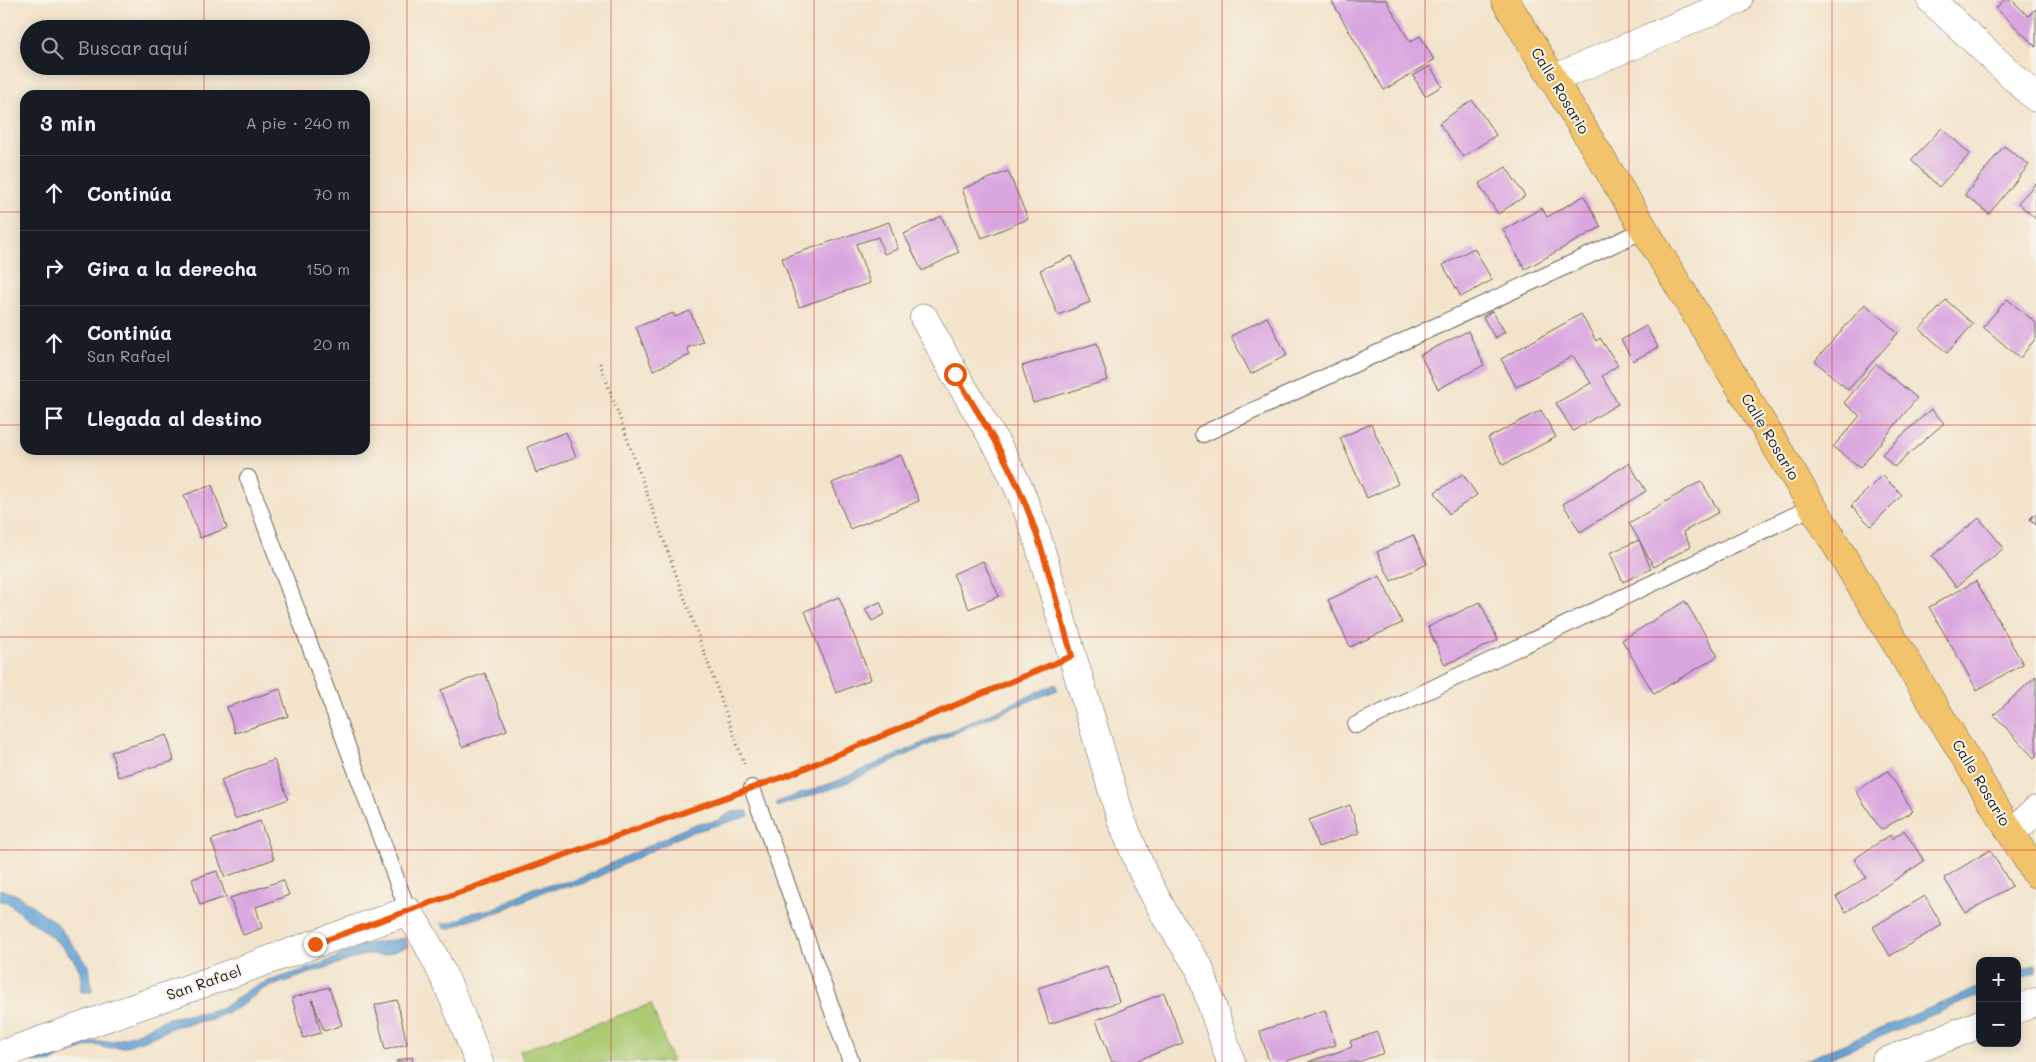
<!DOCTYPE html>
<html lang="es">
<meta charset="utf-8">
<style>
:root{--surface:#171b24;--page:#20242c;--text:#f1f3f6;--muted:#9ea1a6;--line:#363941}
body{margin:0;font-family:Mali,sans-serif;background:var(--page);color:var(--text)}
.controls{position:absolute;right:15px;bottom:15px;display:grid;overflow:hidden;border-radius:10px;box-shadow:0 2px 12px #0003}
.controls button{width:45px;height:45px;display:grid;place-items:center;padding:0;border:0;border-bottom:1px solid var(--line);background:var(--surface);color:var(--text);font:25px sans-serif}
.stop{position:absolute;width:15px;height:15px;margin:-11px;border:4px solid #ea580c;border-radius:50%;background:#fff}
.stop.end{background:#ea580c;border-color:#fff;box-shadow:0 1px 5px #0008}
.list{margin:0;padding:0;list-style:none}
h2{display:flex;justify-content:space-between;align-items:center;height:65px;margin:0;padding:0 20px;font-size:21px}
h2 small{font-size:16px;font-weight:400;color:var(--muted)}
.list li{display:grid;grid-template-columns:32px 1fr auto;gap:15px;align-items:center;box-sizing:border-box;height:75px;padding:0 20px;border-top:1px solid var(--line)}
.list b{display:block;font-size:19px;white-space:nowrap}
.list p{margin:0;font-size:16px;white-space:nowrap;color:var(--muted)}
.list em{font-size:16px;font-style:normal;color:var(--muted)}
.icon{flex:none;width:28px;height:28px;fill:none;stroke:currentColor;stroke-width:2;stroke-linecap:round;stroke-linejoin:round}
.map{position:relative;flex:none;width:2036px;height:1062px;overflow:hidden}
.search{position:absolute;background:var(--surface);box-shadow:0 2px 12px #0003;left:20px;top:20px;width:350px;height:55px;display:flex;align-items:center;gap:12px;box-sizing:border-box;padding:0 18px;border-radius:28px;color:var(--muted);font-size:19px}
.panel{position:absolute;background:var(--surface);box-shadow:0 2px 12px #0003;left:20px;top:90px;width:350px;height:365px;border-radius:15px}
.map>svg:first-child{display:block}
.green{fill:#accb72;stroke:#647447}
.water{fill:#64a2d6;stroke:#405f79}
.building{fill:#daa6e0}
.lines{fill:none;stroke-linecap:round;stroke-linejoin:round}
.service-casing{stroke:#676259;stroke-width:18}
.minor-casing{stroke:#676259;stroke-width:29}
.primary-casing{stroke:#676259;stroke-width:29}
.path{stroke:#676259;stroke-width:3;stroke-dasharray:1 4;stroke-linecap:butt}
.service{stroke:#fff;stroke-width:16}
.minor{stroke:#fff;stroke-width:28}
.primary{stroke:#f2c36a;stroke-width:28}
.route{stroke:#ea580c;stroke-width:6}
.grid{fill:none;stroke:#d62828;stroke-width:1;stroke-opacity:0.55}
.labels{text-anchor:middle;stroke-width:4;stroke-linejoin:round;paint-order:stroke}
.street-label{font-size:15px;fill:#1c1c1c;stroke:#f7f3e8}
</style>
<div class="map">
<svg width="2036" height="1062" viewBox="0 0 2036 1062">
<rect width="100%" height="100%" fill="#f7f3e8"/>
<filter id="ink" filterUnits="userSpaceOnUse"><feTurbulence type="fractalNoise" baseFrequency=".02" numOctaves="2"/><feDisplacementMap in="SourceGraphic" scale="10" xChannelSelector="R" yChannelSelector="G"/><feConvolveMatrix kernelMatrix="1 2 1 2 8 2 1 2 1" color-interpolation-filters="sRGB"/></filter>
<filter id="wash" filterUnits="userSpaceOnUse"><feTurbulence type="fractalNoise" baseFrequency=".0096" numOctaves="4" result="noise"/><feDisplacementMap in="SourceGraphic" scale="20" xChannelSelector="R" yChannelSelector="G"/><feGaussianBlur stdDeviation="1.12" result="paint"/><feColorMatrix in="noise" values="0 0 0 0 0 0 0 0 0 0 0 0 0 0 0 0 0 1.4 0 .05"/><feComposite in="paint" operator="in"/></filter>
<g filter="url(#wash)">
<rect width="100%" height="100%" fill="#f3e3ca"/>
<!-- green -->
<path class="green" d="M651,1004L672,1062H524L520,1051Z"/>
<!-- water -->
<g class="water">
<path d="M1056,684L1057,690L992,716L837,787L777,807V802L835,782Z"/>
<path d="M747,811L749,816L686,834L583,884L545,891L501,911L464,922L451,928L444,929L442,923H449L461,919L467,914L493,909L533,888L572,881L585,876L690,826L716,821L732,812Z"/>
<path d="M0,889L19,896L56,923L89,966L92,992H81C80,985 82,975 79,969C67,943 28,921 7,902L0,901Z"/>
<path d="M405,938L407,947L381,956L367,954L263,989L239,1007L212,1019L173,1027L155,1036L124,1047L106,1048L95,1045L60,1056L52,1062H34L54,1048L75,1040L89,1042L114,1041L135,1034L168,1018L221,1009L250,989L266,982L319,965L363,945Z"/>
<path d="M2036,964V972L2017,980V972Z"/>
<path d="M1980,987V995L1820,1062H1801Z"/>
</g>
<g id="blocks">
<!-- building -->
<g class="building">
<path d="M1331,0H1386L1410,42L1420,36L1434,60L1384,90Z"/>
<path d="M2004,0H2012L2028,16L2036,9V47L1996,8Z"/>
<path d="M1430,66L1442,86L1425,96L1413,76Z"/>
<path d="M1472,100L1496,135L1463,157L1439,123Z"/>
<path d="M1942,128L1970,154L1939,187L1911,160Z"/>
<path d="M2004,146L2029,165L1989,214L1965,195Z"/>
<path d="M1506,167L1525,196L1498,214L1479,184Z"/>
<path d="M1008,171L1028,219L982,238L962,189Z"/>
<path d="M2036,183V219L2018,203Z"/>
<path d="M1584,196L1601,227L1525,269L1503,230L1542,208L1547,217Z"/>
<path d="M941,216L959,252L922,271L904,234Z"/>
<path d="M889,222L898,249L884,254L878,237L856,244L870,283L799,307L782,258Z"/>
<path d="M1474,248L1492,280L1461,297L1443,265Z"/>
<path d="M1072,256L1090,302L1058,315L1040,270Z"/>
<path d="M2007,299L2036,323V338L2020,358L1983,327Z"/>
<path d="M1946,300L1973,324L1947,353L1920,329Z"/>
<path d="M1865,304L1898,333L1848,390L1815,361Z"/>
<path d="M690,311L703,342L687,348L690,355L653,370L636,327L673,313L675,317Z"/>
<path d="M1492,311L1505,332L1495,338L1483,317Z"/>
<path d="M1581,314L1596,341L1600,338L1618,365L1602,376L1618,404L1573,431L1556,403L1591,383L1573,356L1516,387L1501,359Z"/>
<path d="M1267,317L1287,355L1251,374L1231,336Z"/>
<path d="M1646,326L1658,347L1633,361L1621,340Z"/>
<path d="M1468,331L1484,365L1438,389L1420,355Z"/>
<path d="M1097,343L1108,380L1033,403L1022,366Z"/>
<path d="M1876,364L1917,398L1860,468L1833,447L1860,416L1844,403Z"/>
<path d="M1931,409L1944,423L1894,467L1882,454Z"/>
<path d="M1541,410L1556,437L1503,465L1488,438Z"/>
<path d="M1371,424L1398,484L1367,498L1340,438Z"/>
<path d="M566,432L576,457L536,473L527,447Z"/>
<path d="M901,455L919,501L850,529L832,483Z"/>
<path d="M1629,463L1646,491L1580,532L1563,504Z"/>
<path d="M1463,474L1477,495L1449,514L1435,492Z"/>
<path d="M1882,475L1902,495L1871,526L1851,506Z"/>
<path d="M1701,481L1719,512L1683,532L1691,546L1654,567L1639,540L1651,569L1623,582L1610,553L1639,540L1629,523Z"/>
<path d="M212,485L227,528L200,538L184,495Z"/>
<path d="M2036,513V525L2030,519Z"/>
<path d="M1979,518L2004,548L1956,587L1932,556Z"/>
<path d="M1413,535L1427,564L1391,581L1377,552Z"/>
<path d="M983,561L999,596L969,609L953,574Z"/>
<path d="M1380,576L1402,623L1350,647L1328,600Z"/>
<path d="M1976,581L2023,664L1977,690L1929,607Z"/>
<path d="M839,597L871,679L836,693L805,611Z"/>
<path d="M1685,601L1718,656L1654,694L1622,640Z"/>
<path d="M880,602L885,614L872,621L865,609Z"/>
<path d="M1480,602L1498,640L1445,665L1428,627Z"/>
<path d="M485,673L507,730L462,747L441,690Z"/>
<path d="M2036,676V756L2034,758L1994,715Z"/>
<path d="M280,689L288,716L235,733L227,707Z"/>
<path d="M167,735L174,761L118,777L111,752Z"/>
<path d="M274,760L288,799L235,819L221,780Z"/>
<path d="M1888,771L1913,811L1881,830L1856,791Z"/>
<path d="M1350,805L1359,833L1318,847L1309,820Z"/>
<path d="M260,821L274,859L225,877L211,840Z"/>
<path d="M1904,830L1924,861L1846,912L1836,897L1866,877L1854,859L1890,835L1892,839Z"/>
<path d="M1990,850L2012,886L1966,913L1944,878Z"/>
<path d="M217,871L226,897L200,905L192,879Z"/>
<path d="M283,880L289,895L256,907L262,928L243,935L230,898Z"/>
<path d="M1925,896L1942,925L1890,956L1873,927Z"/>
<path d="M1108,966L1119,1002L1049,1024L1038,988Z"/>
<path d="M329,987L342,1025L324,1031L312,998L321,1033L303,1038L292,998Z"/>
<path d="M1164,993L1183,1043L1133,1062H1112L1096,1020Z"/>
<path d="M397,1000L407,1044L385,1050L375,1005Z"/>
<path d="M1325,1010L1336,1045L1284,1062H1269L1260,1031Z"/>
<path d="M1377,1032L1384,1053L1358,1062H1308L1352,1047L1350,1041Z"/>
<path d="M412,1057L413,1062H396V1061Z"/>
</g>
</g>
</g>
<g filter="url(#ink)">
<use href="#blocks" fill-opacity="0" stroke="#676259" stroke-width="1"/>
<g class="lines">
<defs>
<g id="service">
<path d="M1203,434L1644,230"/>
<path d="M248,478L408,911"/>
<path d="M1356,725L1812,507"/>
<path d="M752,788L851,1062"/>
</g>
<g id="minor">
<path d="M1931,0L2036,98"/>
<path d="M1553,79L1738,0"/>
<path d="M924,318L955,374L1004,457L1021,493L1036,534L1121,819L1143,873L1166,917L1199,967L1231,1062"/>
<path d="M2012,833L2036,810"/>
<path d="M2017,1009L2036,1002"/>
<path d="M0,1055L408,911C440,960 458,1008 479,1062"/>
<path d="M1885,1062L1980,1024"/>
</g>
<path id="primary" d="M1505,0L2036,874"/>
</defs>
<!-- service casing -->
<use href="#service" class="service-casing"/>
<!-- minor casing -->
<use href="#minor" class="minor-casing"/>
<!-- primary casing -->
<use href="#primary" class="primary-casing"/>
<!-- path -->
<g class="path">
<path d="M600,363L745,766"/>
<path d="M773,781L1044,667"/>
<path d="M437,901L730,796"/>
</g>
<!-- service -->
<use href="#service" class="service"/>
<!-- minor -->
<use href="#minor" class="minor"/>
<!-- primary -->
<use href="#primary" class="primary"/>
</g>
</g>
<g class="lines" filter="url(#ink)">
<!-- route -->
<path class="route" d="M315,944L791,774L1072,656C1056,601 1043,544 1020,491C1002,450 978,413 955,374"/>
</g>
<!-- grid -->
<path class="grid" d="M204,0V29M407,0V1062M611,0V1062M814,0V1062M1018,0V1062M1222,0V1062M1425,0V1062M1629,0V1062M1832,0V1062M204,66V95M0,212H25M365,212H2036M0,425H25M365,425H2036M204,450V1062M0,637H2036M0,850H2036"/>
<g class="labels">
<!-- street labels -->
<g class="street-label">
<text transform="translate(1560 91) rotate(59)" y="5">Calle Rosario</text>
<text transform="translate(1770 437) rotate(59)" y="5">Calle Rosario</text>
<text transform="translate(1981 783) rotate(59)" y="5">Calle Rosario</text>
<text transform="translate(204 983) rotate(-19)" y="5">San Rafael</text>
</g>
</g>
</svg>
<div class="controls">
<button>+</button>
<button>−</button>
</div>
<div class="stop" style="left:955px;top:374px"></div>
<div class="stop end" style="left:315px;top:944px"></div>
<div class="search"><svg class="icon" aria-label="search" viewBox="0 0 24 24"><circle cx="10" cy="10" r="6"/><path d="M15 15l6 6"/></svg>Buscar aquí</div>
<section class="panel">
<h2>3 min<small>A pie · 240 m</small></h2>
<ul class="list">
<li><svg class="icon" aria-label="ahead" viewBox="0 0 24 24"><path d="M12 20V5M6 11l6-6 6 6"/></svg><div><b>Continúa</b></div><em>70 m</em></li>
<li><svg class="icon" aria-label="right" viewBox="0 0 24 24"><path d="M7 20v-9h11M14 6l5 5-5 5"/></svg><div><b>Gira a la derecha</b></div><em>150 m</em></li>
<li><svg class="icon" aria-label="ahead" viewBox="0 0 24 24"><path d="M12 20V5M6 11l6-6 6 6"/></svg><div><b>Continúa</b><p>San Rafael</p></div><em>20 m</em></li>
<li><svg class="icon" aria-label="arrive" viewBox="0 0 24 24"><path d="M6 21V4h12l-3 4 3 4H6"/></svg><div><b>Llegada al destino</b></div></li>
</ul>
</section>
</div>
